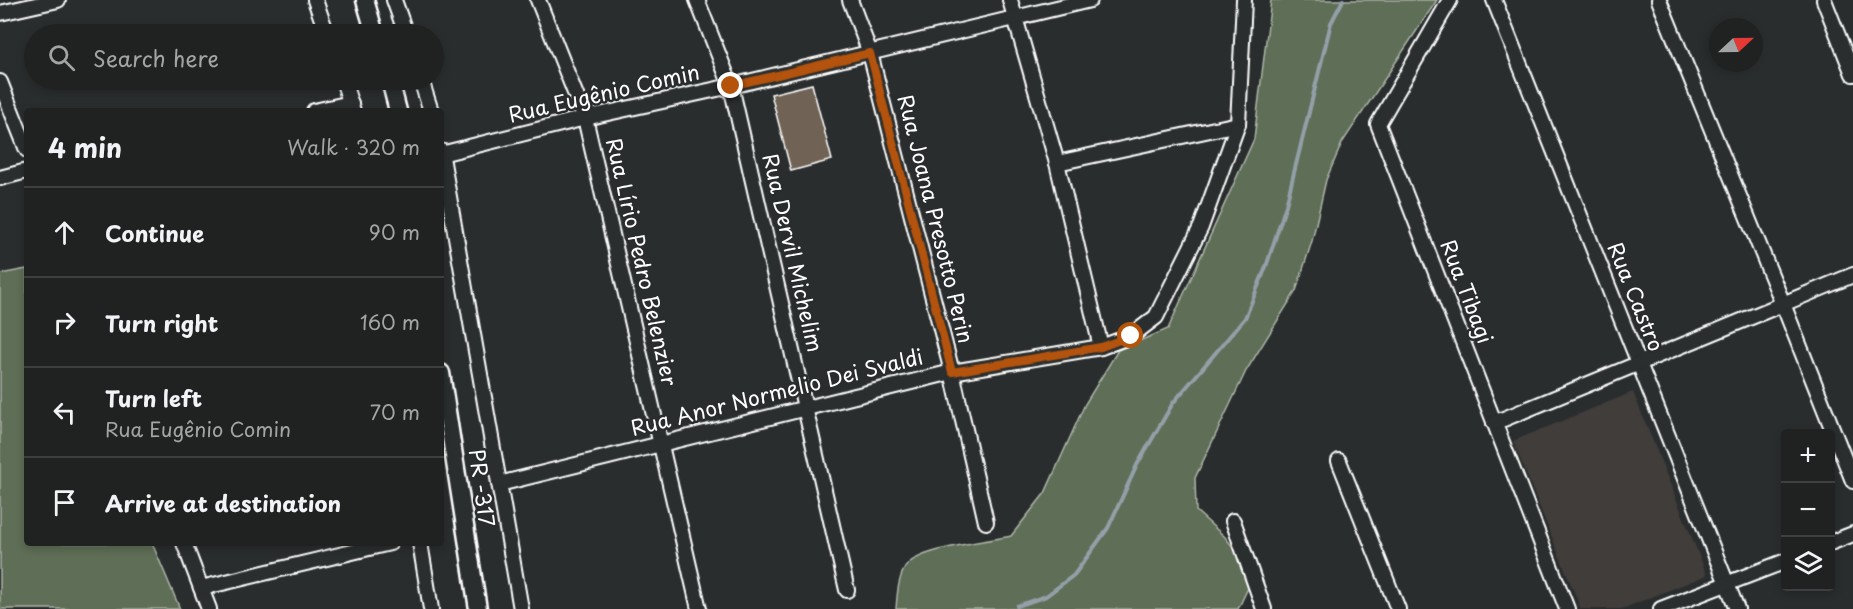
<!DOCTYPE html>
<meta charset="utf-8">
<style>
:root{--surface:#202222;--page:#282a2a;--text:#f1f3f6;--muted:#a2a4a5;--line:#3d3f40}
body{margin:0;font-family:"Playpen Sans",sans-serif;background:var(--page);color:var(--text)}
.controls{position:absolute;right:18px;bottom:18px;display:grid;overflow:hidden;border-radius:6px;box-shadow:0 3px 9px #0003}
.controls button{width:54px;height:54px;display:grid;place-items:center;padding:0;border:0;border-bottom:2px solid var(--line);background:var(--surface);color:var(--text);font:30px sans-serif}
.compass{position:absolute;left:1709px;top:18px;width:54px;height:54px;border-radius:50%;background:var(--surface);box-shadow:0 3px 9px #0003;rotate:68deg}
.stop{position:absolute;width:18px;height:18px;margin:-14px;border:4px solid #b45309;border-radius:50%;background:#fff}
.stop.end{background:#b45309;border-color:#fff;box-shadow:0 2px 6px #0008}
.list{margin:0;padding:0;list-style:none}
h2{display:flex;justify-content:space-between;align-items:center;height:78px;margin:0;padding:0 24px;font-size:26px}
h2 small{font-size:20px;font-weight:400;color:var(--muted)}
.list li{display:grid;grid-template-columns:39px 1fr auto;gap:18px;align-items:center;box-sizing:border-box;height:90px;padding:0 24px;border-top:2px solid var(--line)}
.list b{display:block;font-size:22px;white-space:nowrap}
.list p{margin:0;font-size:20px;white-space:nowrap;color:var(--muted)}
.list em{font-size:20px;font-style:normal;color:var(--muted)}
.icon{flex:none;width:33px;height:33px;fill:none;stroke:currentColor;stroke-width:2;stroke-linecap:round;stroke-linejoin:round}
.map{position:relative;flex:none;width:1853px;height:609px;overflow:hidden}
.search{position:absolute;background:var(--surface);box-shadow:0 3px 9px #0003;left:24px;top:24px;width:420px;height:66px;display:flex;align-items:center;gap:15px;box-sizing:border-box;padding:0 21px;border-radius:33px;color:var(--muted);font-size:22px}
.panel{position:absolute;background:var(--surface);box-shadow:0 3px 9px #0003;left:24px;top:108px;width:420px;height:438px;border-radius:6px}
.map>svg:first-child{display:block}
.built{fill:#3f3d3a}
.green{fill:#5f6e57;stroke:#afb6ab;stroke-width:1.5}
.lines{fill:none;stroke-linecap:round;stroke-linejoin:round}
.stream{stroke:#93a0a9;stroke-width:4}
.building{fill:#706357;stroke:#fff;stroke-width:1.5}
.minor-casing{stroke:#fff;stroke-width:18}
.major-casing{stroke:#fff;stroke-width:21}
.minor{stroke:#2a2d2e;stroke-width:14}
.major{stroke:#2a2d2e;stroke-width:16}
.route{stroke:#b45309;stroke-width:8}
.labels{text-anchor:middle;stroke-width:5;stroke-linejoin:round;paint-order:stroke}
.street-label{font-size:21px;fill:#fff;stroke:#2a2d2e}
</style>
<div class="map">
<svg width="1853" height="609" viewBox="0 0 1853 609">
<rect width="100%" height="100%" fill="#2a2d2e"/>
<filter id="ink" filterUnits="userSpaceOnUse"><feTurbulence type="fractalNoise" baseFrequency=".0167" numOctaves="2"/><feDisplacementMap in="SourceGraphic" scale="12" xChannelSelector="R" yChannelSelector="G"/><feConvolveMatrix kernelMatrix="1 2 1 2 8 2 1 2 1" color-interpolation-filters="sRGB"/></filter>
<g filter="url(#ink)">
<!-- built -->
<path class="built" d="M1633,392L1707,575L1622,609H1581L1513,441Z"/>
<!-- green -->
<g class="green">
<path d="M1271,0H1437L1342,143L1326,180L1312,241L1296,291L1246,371L1195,478L1196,511L1225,537L1240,556L1248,588L1238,609H896C897,596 898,574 908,564C924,548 988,541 1011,536L1045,493L1085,404L1118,350L1168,329L1254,139Z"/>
<path d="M27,269V543H152L180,609H0V274Z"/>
</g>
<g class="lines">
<!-- stream -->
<path class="stream" d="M1017,606L1046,596L1074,575L1108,528L1137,465L1173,403L1245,318L1266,267L1286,205L1331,23L1343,0"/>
</g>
<!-- building -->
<path class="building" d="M812,84L832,160L791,171L771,94Z"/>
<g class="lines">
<defs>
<g id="minor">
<path d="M315,0L327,34"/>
<path d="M394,0L406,34"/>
<path d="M538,0L585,118L699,609"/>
<path d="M697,0L731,86L847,590"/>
<path d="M850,0L870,53L952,372L986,522"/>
<path d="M1010,0L1057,163L1101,347"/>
<path d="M1450,0L1378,124L1567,609"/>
<path d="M1494,0L1737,609"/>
<path d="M1659,0L1783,304L1853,481"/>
<path d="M1824,0L1853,74"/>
<path d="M0,13L58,0"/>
<path d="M343,80L353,111"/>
<path d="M421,80L431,111"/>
<path d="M0,82L27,150"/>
<path d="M314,111L351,103"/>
<path d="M441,151L521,609"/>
<path d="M441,154L585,118L731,86L1090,0"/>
<path d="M1057,163L1238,124"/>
<path d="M0,178L27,171"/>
<path d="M1494,423L1853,275"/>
<path d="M1339,461L1398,609"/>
<path d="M499,484L952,372L1101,347L1131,336L1156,317L1201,227L1238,124L1244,0"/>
<path d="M1233,521L1264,609"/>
<path d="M184,543L209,609"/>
<path d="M420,543L431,609"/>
<path d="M1830,543L1853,534"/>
<path d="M201,588L390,543"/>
<path d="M1661,609L1786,561"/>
</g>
<g id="major">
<path d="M365,0L375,34"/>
<path d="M390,80L398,111"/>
<path d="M441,373L478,609"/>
</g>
</defs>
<!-- minor casing -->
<use href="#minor" class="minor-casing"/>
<!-- major casing -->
<use href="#major" class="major-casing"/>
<!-- minor -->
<use href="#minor" class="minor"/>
<!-- major -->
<use href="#major" class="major"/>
</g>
</g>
<g class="lines" filter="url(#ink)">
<!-- route -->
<path class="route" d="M731,86L870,53L952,372L1101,347L1131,336"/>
</g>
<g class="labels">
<!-- street labels -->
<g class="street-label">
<text transform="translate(604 94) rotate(-13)" y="7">Rua Eugênio Comin</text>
<text transform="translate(935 219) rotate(76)" y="7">Rua Joana Presotto Perin</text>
<text transform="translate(792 253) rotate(77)" y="7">Rua Dervil Michelim</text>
<text transform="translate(641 262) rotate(77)" y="7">Rua Lírio Pedro Belenzier</text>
<text transform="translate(1466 292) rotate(69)" y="7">Rua Tibagi</text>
<text transform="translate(1635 297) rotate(68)" y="7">Rua Castro</text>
<text transform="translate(777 393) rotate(-14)" y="7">Rua Anor Normelio Dei Svaldi</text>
<text transform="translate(481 488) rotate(82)" y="7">PR -317</text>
</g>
</g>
</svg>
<div class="controls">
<button>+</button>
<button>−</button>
<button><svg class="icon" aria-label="layers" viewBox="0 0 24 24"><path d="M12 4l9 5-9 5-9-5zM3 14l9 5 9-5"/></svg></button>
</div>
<svg class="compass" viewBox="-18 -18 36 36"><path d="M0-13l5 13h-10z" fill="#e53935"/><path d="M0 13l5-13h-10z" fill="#a2a4a5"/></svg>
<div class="stop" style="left:1131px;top:336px"></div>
<div class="stop end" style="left:731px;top:86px"></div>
<div class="search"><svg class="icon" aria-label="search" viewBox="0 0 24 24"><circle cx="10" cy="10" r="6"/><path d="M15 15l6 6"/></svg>Search here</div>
<section class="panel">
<h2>4 min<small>Walk · 320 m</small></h2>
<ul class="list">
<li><svg class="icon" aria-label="ahead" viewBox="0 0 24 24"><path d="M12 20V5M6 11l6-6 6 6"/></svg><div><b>Continue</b></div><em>90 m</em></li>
<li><svg class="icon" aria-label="right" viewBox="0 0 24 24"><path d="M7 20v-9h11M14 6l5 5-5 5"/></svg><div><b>Turn right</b></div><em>160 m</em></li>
<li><svg class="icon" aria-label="left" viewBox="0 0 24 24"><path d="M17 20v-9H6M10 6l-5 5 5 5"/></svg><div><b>Turn left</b><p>Rua Eugênio Comin</p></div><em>70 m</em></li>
<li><svg class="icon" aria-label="arrive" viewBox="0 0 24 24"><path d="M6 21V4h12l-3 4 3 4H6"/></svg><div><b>Arrive at destination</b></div></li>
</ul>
</section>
</div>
